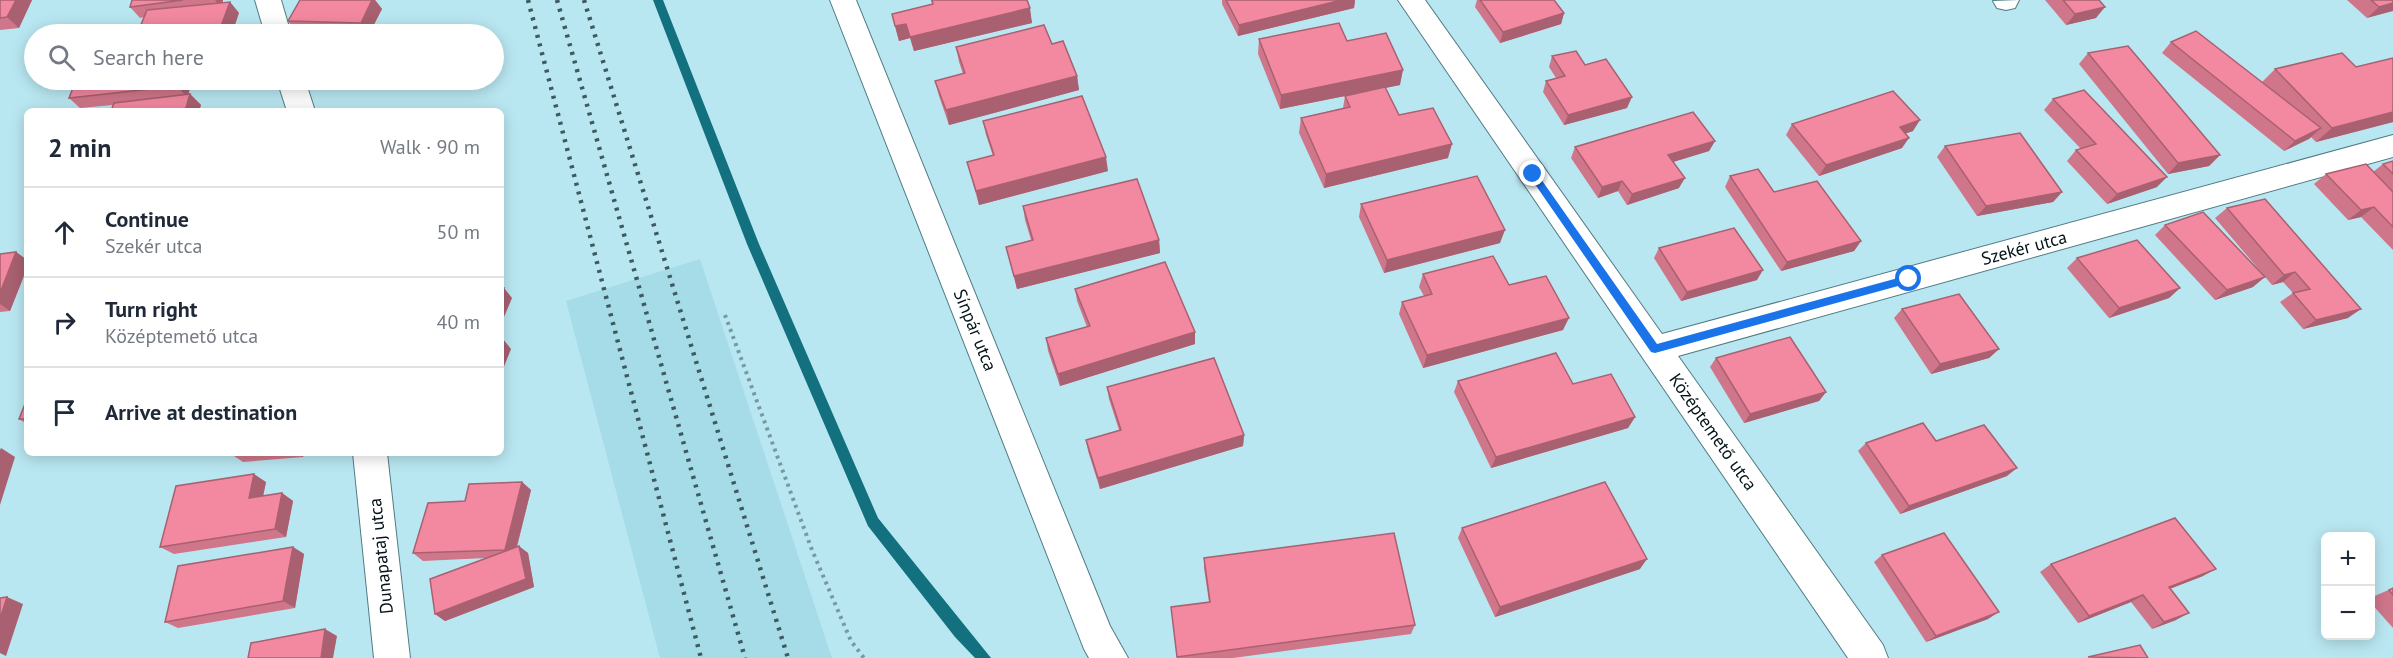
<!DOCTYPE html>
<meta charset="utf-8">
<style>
:root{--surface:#fff;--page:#f6f6f7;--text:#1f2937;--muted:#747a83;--line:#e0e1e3}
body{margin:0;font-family:"PT Sans",sans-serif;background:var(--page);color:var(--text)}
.controls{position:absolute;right:18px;bottom:18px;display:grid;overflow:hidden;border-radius:9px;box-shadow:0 3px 15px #0003}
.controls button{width:54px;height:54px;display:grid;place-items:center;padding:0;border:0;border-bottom:2px solid var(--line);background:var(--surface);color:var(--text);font:30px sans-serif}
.stop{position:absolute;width:18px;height:18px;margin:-14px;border:4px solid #1a73e8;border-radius:50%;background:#fff}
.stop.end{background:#1a73e8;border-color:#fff;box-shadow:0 2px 6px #0008}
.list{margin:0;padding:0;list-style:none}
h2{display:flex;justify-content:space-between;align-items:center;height:78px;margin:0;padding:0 24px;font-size:26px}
h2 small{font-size:20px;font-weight:400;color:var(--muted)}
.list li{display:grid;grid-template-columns:39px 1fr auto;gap:18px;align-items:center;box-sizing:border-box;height:90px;padding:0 24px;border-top:2px solid var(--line)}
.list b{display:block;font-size:22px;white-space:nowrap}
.list p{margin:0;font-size:20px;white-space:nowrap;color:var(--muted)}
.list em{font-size:20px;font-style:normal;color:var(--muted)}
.icon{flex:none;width:33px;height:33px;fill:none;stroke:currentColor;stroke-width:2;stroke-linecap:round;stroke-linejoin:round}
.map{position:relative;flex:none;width:2393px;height:658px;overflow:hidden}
.search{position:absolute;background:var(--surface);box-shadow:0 3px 15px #0003;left:24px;top:24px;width:480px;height:66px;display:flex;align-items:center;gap:15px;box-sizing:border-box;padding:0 21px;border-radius:33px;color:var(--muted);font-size:22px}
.panel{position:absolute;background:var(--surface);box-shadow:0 3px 15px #0003;left:24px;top:108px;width:480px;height:348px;border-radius:9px}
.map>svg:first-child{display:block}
.built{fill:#a5dce7}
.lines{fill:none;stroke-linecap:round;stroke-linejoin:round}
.stream{fill:#12707f;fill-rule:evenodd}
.street-casing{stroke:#507b84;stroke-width:2}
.path{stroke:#779aa1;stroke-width:4;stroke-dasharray:3 4.5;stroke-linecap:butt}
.street{fill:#fff;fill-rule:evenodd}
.rail{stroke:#3f595f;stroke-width:4.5;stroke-dasharray:3 6;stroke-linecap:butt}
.wall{fill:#d0768a}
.shaded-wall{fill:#a96070}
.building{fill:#f289a0;stroke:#a96070;stroke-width:1.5}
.route{fill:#1a73e8}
.labels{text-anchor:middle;stroke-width:6;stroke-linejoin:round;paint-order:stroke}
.street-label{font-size:18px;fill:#031317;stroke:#fff}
</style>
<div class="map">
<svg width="2393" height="658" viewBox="0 0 2393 658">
<rect width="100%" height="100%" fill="#b9e7f1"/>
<!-- built -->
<path class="built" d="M700,259L832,658H660L566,301Z"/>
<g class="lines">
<!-- stream -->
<path class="stream" d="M653,0H663L759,244L878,518L991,658H975L955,637L868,526L747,244Z"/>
<defs>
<g id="street">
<path d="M255,0H281L291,34H265Z"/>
<path d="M830,0H856L1110,626L1128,658H1089L1084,649Z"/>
<path d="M1398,0H1425L1662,334L2393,135V157L1678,356L1883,645L1888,658H1848Z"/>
<path d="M2019,0L2015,8L2006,10L1997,8L1993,1Z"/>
<path d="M277,80H305L315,111H287Z"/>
<path d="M353,453H387L410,658H374Z"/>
</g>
</defs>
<!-- street casing -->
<use href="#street" class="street-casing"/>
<!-- path -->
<path class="path" d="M725,315L812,550L851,641L864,658"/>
<!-- street -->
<use href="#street" class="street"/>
<!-- rail -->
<g class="rail">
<path d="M528,0L701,658"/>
<path d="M557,0L745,658"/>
<path d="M584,0L788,658"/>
</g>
</g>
<!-- wall -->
<g class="wall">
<path d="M0,0H32L19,28L0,30Z"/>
<path d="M132,0H223V3L230,2L239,13L140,27L144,17L140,18L130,7Z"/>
<path d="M300,0H375L382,9L369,34L297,32L288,21Z"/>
<path d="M931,0H1027L1032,23L914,51L910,38L899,41L892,14L932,4Z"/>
<path d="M1222,0H1355L1354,8L1238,36L1222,4Z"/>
<path d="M1477,0H1554L1564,13L1561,24L1500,43L1475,7Z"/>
<path d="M2045,0H2099L2096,18L2066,25Z"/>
<path d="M2347,0H2393L2367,18Z"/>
<path d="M1259,39L1347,41L1400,85L1385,88L1399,115L1448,158L1324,188L1299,133L1301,118L1343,108L1345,96L1355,94L1280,109L1258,54Z"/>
<path d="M2171,42L2262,82L2275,69L2393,122L2316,142L2311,137L2284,151L2162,53Z"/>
<path d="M1052,44L1077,76L1079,90L949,125L939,96L935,81L963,74L959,62L956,47Z"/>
<path d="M2088,53L2220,155L2209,166L2168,174L2079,64Z"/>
<path d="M1552,56L1585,65L1627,108L1564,125L1543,92L1546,81L1556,78L1549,67Z"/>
<path d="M76,80H193L188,95L190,94L201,105L199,111H111L113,105L80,108L69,98Z"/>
<path d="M2053,99L2157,187L2107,204L2067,161L2076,150L2081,149L2044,110Z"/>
<path d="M983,121L1108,171L979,205L967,162L993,156L986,135Z"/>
<path d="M1792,124L1913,131L1906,133L1902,148L1819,176L1786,135Z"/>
<path d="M1715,141L1709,151L1673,162L1679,188L1627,205L1618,191L1598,198L1571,158L1575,147Z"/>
<path d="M1945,146L2062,192L2053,202L1977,216L1937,157Z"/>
<path d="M2393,161V250L2361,217L2348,220L2314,184L2326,174L2373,172L2383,164Z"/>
<path d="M1730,176L1774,192L1861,241L1854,251L1781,271L1725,187Z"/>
<path d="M1361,204L1500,243L1384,273L1359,217Z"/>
<path d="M1023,206L1159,240L1160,253L1017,289L1006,247L1031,240L1025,220Z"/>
<path d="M2227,208L2348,318L2303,329L2280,302L2293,293L2283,282L2272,285L2215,218Z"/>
<path d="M2165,225L2253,287L2215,300L2155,235Z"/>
<path d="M1659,248L1757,280L1681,301L1654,258Z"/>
<path d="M16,252L27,260V268L10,311L0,312V254Z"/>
<path d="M2077,258L2180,288L2169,298L2109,318L2067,268Z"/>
<path d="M1423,274L1509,285L1563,330L1423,368L1399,314L1402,302L1424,296L1419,287Z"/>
<path d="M1075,289L1195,344L1060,386L1048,351L1046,338L1087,327L1077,301Z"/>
<path d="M1902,309L1999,349L1989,358L1931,374L1894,318Z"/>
<path d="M1716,358L1826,392L1819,401L1744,423L1710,367Z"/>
<path d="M1458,381L1573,384L1635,417L1628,428L1491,468L1454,392Z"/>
<path d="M1107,387L1244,435L1243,446L1100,489L1088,451L1086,440L1119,430L1109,399Z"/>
<path d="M27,399V424L19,419Z"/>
<path d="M1936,441L2007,476L1900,514L1858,451L1866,443Z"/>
<path d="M231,453H304L303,457L243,462L231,454Z"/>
<path d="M266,482L263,496L282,493L293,501L286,537L174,554L160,547Z"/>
<path d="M522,482L531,490L517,547L528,553L534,587L445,621L435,614L486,558L423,561L413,553L465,501Z"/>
<path d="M1462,528L1640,569L1495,617L1458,538Z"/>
<path d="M293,547L304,554L295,608L178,628L165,622Z"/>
<path d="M1882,555L1988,619L1926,642L1874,562Z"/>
<path d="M1204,558L1415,625L1411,634L1233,658H1177L1171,607L1209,602L1204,568Z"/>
<path d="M2051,564L2203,576L2170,589L2176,620L2152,629L2131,602L2078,623L2040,572Z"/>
<path d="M2393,588V628L2370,602V598Z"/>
</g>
<!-- shaded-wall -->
<g class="shaded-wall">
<path d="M16,0H32L19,28L7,17Z"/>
<path d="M215,0H223L221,7Z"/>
<path d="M372,0H375L382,9L369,34L361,23Z"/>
<path d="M1342,0H1355L1354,8L1238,36L1239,25Z"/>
<path d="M230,2L239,13L232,34H218Z"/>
<path d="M2393,3V11L2367,18L2379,7Z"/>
<path d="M2105,7L2096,18L2066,25L2075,14Z"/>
<path d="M1030,8L1032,23L914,51L910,37Z"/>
<path d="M1564,13L1561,24L1500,43L1503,32Z"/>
<path d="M906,24L910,38L899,41L895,26Z"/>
<path d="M1403,70L1400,85L1280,109L1281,95Z"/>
<path d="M1077,76L1079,90L949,125L946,110Z"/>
<path d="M179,80H193L187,97L177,86Z"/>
<path d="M190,94L201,105L199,111H185Z"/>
<path d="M1632,97L1627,108L1564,125L1568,115Z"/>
<path d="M2393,112V122L2316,142L2332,128Z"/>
<path d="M1920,120L1913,131L1893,138L1900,127Z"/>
<path d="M2321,128L2309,139L2284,151L2295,141Z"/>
<path d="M1909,138L1902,148L1819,176L1826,165Z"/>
<path d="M1715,141L1709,151L1663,165L1668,155Z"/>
<path d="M1452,144L1448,158L1324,188L1326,174Z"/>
<path d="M2220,155L2209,166L2168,174L2178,163Z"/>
<path d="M1106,157L1108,171L979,205L976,191Z"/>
<path d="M2167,177L2157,187L2107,204L2117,194Z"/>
<path d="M1685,178L1679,188L1627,205L1632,194Z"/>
<path d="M1622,181L1618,191L1598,198L1602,187Z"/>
<path d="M2062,192L2053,202L1977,216L1986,206Z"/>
<path d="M2374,207L2361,217L2348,220L2361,210Z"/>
<path d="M1505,230L1500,243L1384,273L1387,260Z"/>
<path d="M1159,240L1160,253L1017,289L1014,276Z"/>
<path d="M1861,241L1854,251L1781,271L1787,262Z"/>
<path d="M16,252L27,260V268L10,311L0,304V293Z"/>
<path d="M1763,270L1757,280L1681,301L1687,292Z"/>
<path d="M2295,272L2283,282L2272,285L2284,275Z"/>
<path d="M2265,277L2253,287L2215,300L2227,290Z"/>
<path d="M504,288L512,298L501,324V296Z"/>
<path d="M2180,288L2169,298L2109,318L2119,308Z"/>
<path d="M2361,309L2348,318L2303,329L2316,320Z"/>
<path d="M1569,318L1563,330L1423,368L1427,355Z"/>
<path d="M1195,332V344L1060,386L1058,374Z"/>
<path d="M503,339L511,349L501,374V345Z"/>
<path d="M1999,349L1989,358L1931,374L1940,364Z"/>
<path d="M1826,392L1819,401L1744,423L1750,414Z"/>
<path d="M1635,417L1628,428L1491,468L1496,457Z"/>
<path d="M1244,435L1243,446L1100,489L1098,478Z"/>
<path d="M1,448L15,457L0,505V450Z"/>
<path d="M298,453H304L303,457Z"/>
<path d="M2017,468L2007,476L1900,514L1909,506Z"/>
<path d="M254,474L266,482L261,506L249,498Z"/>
<path d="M522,482L531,490L514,557L505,550Z"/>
<path d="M282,493L293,501L286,537L275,529Z"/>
<path d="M519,546L528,553L534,587L445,621L435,614Z"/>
<path d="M293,547L304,554L295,608L283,601Z"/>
<path d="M1647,559L1640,569L1495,617L1500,607Z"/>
<path d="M2216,569L2203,576L2156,594L2169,587Z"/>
<path d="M2143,595L2131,602L2078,623L2089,616Z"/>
<path d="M7,597L23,604L6,656L0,653V619Z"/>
<path d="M1999,612L1988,619L1926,642L1936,636Z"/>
<path d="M2189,613L2176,620L2152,629L2164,622Z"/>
<path d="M325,629L337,636L333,658H321Z"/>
</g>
<!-- building -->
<g class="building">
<path d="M0,0H16L7,17L0,18Z"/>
<path d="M132,0H183L130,7Z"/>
<path d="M300,0H372L361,23L288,21Z"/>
<path d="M932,0H1027L1030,8L910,37L906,24L895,26L892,14L933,4Z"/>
<path d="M1226,0H1342L1239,25Z"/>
<path d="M1480,0H1554L1564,13L1503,32Z"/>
<path d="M2063,0H2099L2105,7L2075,14Z"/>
<path d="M2371,0H2393V3L2379,7Z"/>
<path d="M230,2L218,34H123L125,29L140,27L147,10Z"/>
<path d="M1339,23L1347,41L1386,33L1403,70L1281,95L1259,39Z"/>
<path d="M1044,25L1052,44L1063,41L1077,76L946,110L935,81L965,73L956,47Z"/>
<path d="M2196,31L2321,128L2295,141L2171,42Z"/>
<path d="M314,33L349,34H314Z"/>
<path d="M2128,46L2220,155L2178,163L2088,53Z"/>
<path d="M1576,51L1585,65L1606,59L1632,97L1568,115L1546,81L1565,76L1552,56Z"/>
<path d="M2342,53L2356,67L2393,58V112L2332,128L2275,69Z"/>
<path d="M76,80H179L177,86L69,98Z"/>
<path d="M1385,87L1399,115L1433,108L1452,144L1326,174L1301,118L1350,107L1345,96Z"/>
<path d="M2084,90L2167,177L2117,194L2076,150L2096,144L2053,99Z"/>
<path d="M1893,91L1920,120L1900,127L1909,138L1826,165L1792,124Z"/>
<path d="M190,94L185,111H111L114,103Z"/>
<path d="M1082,96L1106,157L976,191L967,162L994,155L983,121Z"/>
<path d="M1693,112L1715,141L1668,155L1685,178L1632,194L1622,181L1602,187L1575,147Z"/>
<path d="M2020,133L2062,192L1986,206L1945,146Z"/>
<path d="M2393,161V174L2383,164Z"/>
<path d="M2366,164L2393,192V227L2374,207L2361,210L2326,174Z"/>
<path d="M1758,169L1774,192L1817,181L1861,241L1787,262L1730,176Z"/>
<path d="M1477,176L1505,230L1387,260L1361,204Z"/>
<path d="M1137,179L1159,240L1014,276L1006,247L1033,240L1023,206Z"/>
<path d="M2265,199L2361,309L2316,320L2293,293L2310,289L2295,272L2284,275L2227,208Z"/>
<path d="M2203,212L2265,277L2227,290L2165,225Z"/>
<path d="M1734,228L1763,270L1687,292L1659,248Z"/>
<path d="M2137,240L2180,288L2119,308L2077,258Z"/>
<path d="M16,252L0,293V254Z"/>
<path d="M1493,256L1509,285L1546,276L1569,318L1427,355L1402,302L1432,294L1423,274Z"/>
<path d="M1165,262L1195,332L1058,374L1046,338L1090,326L1075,289Z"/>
<path d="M501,288H504L501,296Z"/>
<path d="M1959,294L1999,349L1940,364L1902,309Z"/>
<path d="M1790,337L1826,392L1750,414L1716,358Z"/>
<path d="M1556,353L1573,384L1611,374L1635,417L1496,457L1458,381Z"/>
<path d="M1214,358L1244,435L1098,478L1086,440L1121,430L1107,387Z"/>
<path d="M27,399V419H19Z"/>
<path d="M1923,423L1936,441L1984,425L2017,468L1909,506L1866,443Z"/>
<path d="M254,474L249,498L282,493L275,529L160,547L176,486Z"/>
<path d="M522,482L505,550L413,553L428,503L465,501L469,484Z"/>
<path d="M1605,482L1647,559L1500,607L1462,528Z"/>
<path d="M2175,518L2216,569L2169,587L2189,613L2164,622L2143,595L2089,616L2051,564Z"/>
<path d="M1394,533L1415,625L1177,657L1171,607L1210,602L1204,558Z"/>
<path d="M1944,533L1999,612L1936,636L1882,555Z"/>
<path d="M519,546L526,579L435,614L430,579Z"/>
<path d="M293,547L283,601L165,622L178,566Z"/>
<path d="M2393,588V595L2389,590Z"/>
<path d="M7,597L0,619V598Z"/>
<path d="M325,629L321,658H248L251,643Z"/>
<path d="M2140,645L2148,658L2088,657Z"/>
</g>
<!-- route -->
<path class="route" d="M1530,172H1536L1657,344L1909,275L1913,279L1909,283L1655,353L1651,352L1530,177Z"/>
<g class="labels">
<!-- street labels -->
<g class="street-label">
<text transform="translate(2024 248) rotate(-15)" y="6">Szekér utca</text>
<text transform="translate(975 330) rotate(68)" y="6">Sínpár utca</text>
<text transform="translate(1713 432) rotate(55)" y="6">Középtemető utca</text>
<text transform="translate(381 556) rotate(-96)" y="6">Dunapataj utca</text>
</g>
</g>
</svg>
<div class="controls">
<button>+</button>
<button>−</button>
</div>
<div class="stop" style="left:1909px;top:279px"></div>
<div class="stop end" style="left:1533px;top:174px"></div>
<div class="search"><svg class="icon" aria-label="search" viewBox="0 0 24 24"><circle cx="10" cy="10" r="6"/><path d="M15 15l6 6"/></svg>Search here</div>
<section class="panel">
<h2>2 min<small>Walk · 90 m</small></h2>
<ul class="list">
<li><svg class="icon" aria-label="ahead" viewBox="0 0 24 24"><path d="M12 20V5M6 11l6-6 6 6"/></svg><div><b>Continue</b><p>Szekér utca</p></div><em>50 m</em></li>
<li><svg class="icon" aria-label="right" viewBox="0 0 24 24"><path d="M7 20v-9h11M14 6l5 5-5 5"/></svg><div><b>Turn right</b><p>Középtemető utca</p></div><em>40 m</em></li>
<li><svg class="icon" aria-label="arrive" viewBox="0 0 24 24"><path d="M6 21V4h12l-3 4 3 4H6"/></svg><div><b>Arrive at destination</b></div></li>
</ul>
</section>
</div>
